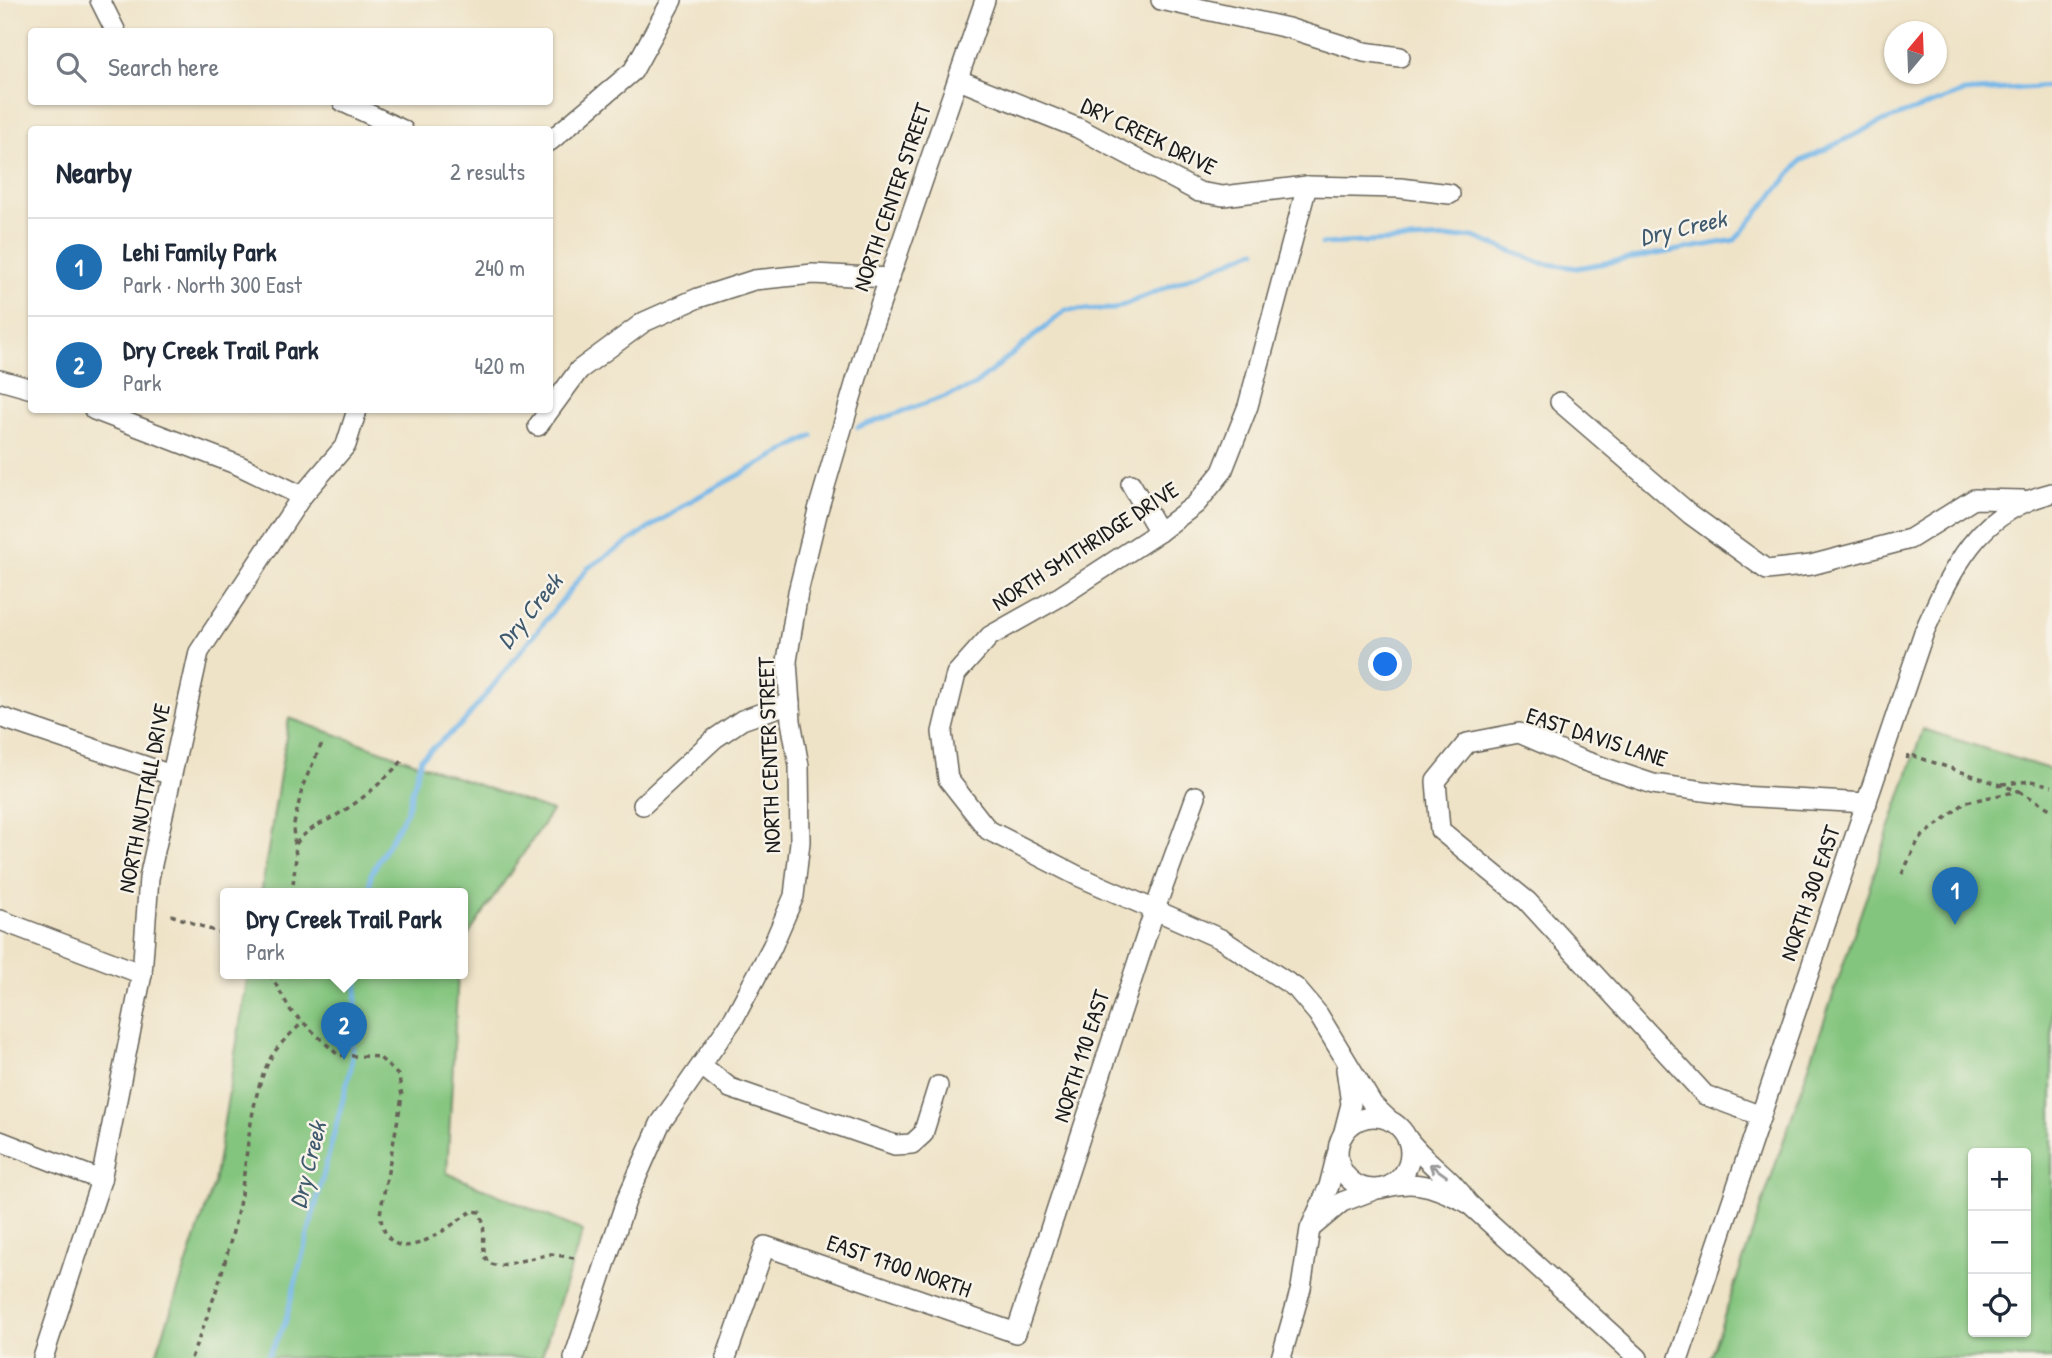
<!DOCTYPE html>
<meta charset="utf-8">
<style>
:root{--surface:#fff;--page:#f6f6f7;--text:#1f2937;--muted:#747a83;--line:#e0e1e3;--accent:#1f6fb2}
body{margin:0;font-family:"Patrick Hand",sans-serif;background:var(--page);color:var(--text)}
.controls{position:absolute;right:21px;bottom:21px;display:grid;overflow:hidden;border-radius:7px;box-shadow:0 2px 5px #0004}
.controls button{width:63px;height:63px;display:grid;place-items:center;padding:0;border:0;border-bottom:2px solid var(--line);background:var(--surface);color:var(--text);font:35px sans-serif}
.compass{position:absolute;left:1884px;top:21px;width:63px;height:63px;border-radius:50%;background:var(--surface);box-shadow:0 2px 5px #0004;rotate:19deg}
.you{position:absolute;left:1386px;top:665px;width:24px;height:24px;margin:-18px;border:5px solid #fff;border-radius:50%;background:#1a73e8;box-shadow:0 0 0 10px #1a73e833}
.badge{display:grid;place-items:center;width:46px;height:46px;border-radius:50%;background:var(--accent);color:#fff;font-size:23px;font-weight:700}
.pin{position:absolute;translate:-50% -58px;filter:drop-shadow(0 2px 4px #0008)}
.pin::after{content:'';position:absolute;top:37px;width:24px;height:21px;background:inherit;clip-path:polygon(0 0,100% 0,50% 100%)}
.popup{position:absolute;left:220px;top:888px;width:248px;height:91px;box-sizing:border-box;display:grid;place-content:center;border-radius:7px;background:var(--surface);filter:drop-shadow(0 2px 5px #0005);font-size:23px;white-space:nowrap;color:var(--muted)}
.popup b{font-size:26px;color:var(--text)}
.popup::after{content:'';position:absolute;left:50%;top:100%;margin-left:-14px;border:14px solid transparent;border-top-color:var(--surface)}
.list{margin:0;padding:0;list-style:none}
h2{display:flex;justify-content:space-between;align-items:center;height:91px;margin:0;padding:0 28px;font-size:30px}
h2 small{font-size:23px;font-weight:400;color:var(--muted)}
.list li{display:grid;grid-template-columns:46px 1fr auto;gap:21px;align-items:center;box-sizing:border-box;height:98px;padding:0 28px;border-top:2px solid var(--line)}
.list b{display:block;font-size:26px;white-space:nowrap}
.list p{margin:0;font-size:23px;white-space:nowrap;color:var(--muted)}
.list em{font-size:23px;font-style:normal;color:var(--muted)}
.icon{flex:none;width:38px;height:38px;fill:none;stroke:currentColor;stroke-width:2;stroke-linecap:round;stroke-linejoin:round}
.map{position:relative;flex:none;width:2052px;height:1358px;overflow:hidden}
.search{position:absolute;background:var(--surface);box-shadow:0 2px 5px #0004;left:28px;top:28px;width:525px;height:77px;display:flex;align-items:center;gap:18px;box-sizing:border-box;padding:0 24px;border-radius:7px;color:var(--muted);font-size:26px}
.panel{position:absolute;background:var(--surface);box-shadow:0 2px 5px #0004;left:28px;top:126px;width:525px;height:287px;border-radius:7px}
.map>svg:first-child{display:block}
.green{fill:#83c57e;stroke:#50704d;stroke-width:2;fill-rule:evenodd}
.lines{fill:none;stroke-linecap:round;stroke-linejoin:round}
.stream{stroke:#74b7e9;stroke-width:5}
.minor-casing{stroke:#666258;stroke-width:22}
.path{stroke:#666258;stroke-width:3.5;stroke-dasharray:5 5;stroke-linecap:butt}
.minor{stroke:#fff;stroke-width:19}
.oneway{stroke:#999}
.labels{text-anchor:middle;stroke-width:5;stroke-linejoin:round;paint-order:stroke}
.street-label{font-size:23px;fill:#1c1c1c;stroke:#f7f3e8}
.water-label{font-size:24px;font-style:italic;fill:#3f5a6e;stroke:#f7f3e8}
</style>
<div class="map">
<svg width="2052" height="1358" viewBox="0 0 2052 1358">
<rect width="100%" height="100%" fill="#f7f3e8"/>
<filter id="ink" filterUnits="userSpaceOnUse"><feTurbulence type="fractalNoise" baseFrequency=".0143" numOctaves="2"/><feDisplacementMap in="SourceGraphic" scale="14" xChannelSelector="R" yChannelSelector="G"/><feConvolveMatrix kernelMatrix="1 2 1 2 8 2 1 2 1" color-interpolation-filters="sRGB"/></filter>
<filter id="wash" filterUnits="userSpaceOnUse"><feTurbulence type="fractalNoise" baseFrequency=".00686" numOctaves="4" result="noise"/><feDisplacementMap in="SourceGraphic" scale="28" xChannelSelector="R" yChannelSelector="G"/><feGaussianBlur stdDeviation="1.57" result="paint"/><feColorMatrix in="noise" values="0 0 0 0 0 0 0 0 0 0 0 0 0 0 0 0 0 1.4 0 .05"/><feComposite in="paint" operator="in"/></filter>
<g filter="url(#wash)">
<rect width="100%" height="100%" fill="#efe3c7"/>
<!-- green -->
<g class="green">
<path d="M289,718L552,811L463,943V894H261Z"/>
<path d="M1923,729L2052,770V1358H1710ZM1973,1153H2026V1332H1973Z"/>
<path d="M248,974H458L447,1173L583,1231L541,1358H155L214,1183Z"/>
</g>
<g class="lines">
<!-- stream -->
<g class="stream">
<path d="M1322,244L1474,237L1541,263L1577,268L1735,240L1801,161L1879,123L1964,92L2052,86"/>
<path d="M858,427L972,387L1066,310L1114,309L1256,250"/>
<path d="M369,894L371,874L407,811L421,758L463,723L588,568L694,499L812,436"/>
<path d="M267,1358L285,1323L351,1068L358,974"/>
</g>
</g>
</g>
<g filter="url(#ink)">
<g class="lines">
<defs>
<g id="minor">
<path d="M100,0L116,32"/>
<path d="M1161,0L1288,28L1364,52L1400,57"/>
<path d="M959,80L1078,128L1199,192L1223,196L1307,186L1400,188L1450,194"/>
<path d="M343,102L403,130"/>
<path d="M550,141L633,71L672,0"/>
<path d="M1307,186L1248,406L1222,472L1196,504L1159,532L1061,596L990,636L956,674L942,732L948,779L988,830L1078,876L1221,939L1296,988L1318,1014L1373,1105L1390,1121"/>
<path d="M0,380L32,389"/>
<path d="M1560,402L1690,514L1767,570L1811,565L1910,539L1974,499L2023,500"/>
<path d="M94,410L238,465L302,496"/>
<path d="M538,426L579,370L644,322L698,298L754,280L813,274L890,278"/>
<path d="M1131,484L1159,532"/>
<path d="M0,717L171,775"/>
<path d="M643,805L714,739L742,720L790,703"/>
<path d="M0,920L142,974"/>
<path d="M702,1066L730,1088L895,1145L912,1144L923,1134L938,1086"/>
<path d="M1761,1116L1705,1095L1527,901L1440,830L1436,781L1467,743L1519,733L1579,759L1653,784L1740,796L1867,803"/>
<circle cx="1374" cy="1153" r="36"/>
<path d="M1343,1135L1351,1104L1346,1069"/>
<path d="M1407,1138C1425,1163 1451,1176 1468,1203L1638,1358"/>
<path d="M0,1141L101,1180"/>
<path d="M1388,1187C1419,1178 1441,1190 1468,1203"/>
<path d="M1311,1228L1342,1202L1374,1190"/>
<path d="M43,1358L101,1180L142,974L149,878L199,652L302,496L346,445L357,410"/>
<path d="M574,1358L626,1201L660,1124L734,1018L772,947L794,896L800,842L799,766L791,721L787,661L798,592L818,510L868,340L985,0"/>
<path d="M726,1358L765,1246L1016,1333L1155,909L1196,796"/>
<path d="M1281,1358L1301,1288L1310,1229L1329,1186L1337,1154"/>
<path d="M1679,1358L1924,632C1953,567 1978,511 2052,493"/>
</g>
</defs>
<!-- minor casing -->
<use href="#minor" class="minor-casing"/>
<!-- path -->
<g class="path">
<path d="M2002,784L2032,781L2052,786"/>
<path d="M2019,791L2052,810"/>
<path d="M296,844C308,827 323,824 340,813C364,799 385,779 404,759"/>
<path d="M1902,874L1919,839L1966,802L2019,791L1908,754L1907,763"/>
<path d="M292,894L296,857L293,828L303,785L323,741"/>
<path d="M171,915L225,935"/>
<path d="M270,974L291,1011L338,1055L379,1057L399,1076L402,1097L380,1214C389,1276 441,1232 472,1211L480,1212C488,1231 479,1246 488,1263L498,1266L551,1254L574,1258"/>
<path d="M191,1358C212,1307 226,1264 238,1210C248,1164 248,1094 273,1054C281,1042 293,1032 303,1022"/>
</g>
<!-- minor -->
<use href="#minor" class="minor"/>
</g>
<!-- one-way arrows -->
<defs><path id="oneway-shaft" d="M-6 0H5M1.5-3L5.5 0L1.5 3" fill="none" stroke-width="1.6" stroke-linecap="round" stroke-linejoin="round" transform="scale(1.75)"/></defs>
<use class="oneway" href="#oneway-shaft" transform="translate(1438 1170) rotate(-145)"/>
</g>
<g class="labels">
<!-- street labels -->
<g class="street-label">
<text transform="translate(1149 136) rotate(26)" y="8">DRY CREEK DRIVE</text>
<text transform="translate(892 197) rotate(-71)" y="8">NORTH CENTER STREET</text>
<text transform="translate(1085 546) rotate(-33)" y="8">NORTH SMITHRIDGE DRIVE</text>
<text transform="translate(1597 737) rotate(18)" y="8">EAST DAVIS LANE</text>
<text transform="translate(769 755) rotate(-92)" y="8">NORTH CENTER STREET</text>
<text transform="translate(144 798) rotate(-79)" y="8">NORTH NUTTALL DRIVE</text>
<text transform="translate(1810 893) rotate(-71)" y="8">NORTH 300 EAST</text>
<text transform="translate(1081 1056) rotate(-72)" y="8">NORTH 110 EAST</text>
<text transform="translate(899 1266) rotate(19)" y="8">EAST 1700 NORTH</text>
</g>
<!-- water labels -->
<g class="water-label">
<text transform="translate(1683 228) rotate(-13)" y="8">Dry Creek</text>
<text transform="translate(530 611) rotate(-51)" y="8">Dry Creek</text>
<text transform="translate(308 1165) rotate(-76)" y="8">Dry Creek</text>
</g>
</g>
</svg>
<div class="controls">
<button>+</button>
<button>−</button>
<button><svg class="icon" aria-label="locate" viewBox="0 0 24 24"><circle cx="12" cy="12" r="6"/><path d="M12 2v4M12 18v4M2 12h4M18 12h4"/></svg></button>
</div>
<svg class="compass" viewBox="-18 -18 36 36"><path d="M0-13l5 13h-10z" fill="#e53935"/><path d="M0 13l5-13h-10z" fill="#747a83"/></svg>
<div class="you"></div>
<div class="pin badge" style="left:1955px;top:925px">1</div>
<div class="pin badge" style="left:344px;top:1060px">2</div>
<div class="popup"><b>Dry Creek Trail Park</b>Park</div>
<div class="search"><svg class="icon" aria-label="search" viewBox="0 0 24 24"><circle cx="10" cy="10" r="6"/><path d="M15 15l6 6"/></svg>Search here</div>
<section class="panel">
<h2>Nearby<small>2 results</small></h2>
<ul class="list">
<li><span class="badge">1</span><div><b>Lehi Family Park</b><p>Park · North 300 East</p></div><em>240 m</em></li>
<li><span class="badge">2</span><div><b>Dry Creek Trail Park</b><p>Park</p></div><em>420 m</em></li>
</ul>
</section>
</div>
